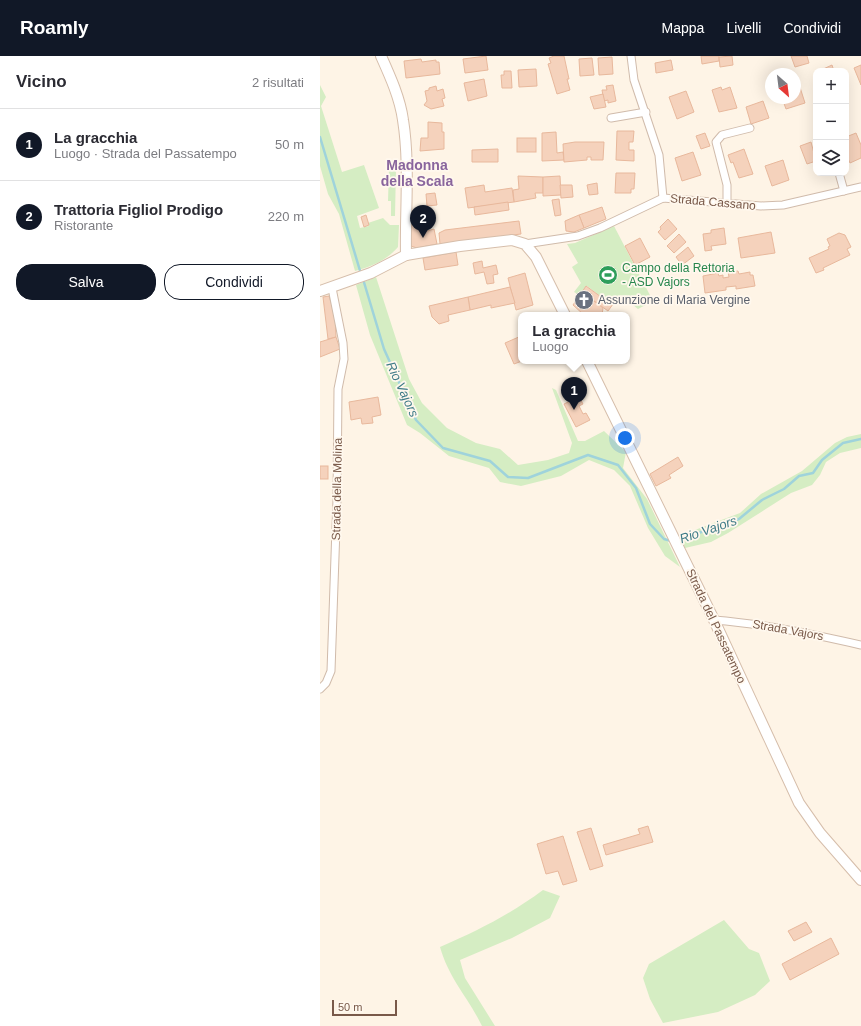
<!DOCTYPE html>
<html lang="it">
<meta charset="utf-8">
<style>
:root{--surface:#fff;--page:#f2f2f3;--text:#2b2b33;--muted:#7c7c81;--line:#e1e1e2;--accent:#111827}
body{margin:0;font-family:Arial,sans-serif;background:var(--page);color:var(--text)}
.controls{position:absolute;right:12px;top:12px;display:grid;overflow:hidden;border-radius:8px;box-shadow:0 4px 16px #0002}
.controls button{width:36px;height:36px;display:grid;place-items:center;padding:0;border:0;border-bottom:1px solid var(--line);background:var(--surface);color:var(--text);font:20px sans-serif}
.compass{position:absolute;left:445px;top:12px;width:36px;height:36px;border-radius:50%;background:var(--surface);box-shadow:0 4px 16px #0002;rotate:152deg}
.scale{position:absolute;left:12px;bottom:10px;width:65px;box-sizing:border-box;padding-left:4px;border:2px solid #795949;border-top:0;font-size:11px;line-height:14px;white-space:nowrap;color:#795949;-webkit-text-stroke:3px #fff8ee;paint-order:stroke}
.you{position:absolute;left:305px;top:382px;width:14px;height:14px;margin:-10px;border:3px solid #fff;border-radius:50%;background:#1a73e8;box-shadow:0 0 0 6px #1a73e833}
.badge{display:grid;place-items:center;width:26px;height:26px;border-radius:50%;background:var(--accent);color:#fff;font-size:13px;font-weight:700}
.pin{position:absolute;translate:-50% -33px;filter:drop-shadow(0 1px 2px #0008)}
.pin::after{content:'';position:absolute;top:21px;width:14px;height:12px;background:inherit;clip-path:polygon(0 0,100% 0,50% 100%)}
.popup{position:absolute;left:198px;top:256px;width:112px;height:52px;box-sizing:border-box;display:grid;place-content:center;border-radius:8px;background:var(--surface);filter:drop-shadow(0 1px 3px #0005);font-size:13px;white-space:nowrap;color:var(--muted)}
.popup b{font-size:15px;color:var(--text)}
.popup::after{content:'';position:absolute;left:50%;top:100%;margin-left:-8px;border:8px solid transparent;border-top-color:var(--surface)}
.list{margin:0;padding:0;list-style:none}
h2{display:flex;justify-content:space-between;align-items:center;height:52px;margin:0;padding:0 16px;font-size:17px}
h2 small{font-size:13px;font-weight:400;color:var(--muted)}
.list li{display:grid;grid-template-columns:26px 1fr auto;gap:12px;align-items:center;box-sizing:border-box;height:72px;padding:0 16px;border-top:1px solid var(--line)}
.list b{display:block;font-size:15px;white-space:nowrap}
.list p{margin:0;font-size:13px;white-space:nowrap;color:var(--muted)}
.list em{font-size:13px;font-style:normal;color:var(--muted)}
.actions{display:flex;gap:8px;padding:12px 16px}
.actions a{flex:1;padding:9px 0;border:1px solid var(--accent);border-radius:16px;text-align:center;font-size:14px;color:var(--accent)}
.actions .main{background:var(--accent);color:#fff}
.icon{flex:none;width:22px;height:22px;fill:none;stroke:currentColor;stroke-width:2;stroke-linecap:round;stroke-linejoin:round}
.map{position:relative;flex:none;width:541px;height:970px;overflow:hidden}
header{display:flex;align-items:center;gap:24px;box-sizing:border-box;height:56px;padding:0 20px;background:var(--accent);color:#fff}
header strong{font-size:19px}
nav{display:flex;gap:22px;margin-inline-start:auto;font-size:14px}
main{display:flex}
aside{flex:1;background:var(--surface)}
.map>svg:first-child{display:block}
.green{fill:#d5edc3}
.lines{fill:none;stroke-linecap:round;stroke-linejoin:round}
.stream{stroke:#9fd3db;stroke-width:2.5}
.building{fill:#f5d2bc;stroke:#e8b89c}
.street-casing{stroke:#d0bbab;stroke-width:9}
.secondary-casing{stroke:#d6beab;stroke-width:12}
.street{stroke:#fff;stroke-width:7}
.secondary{stroke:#fff;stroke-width:10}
.labels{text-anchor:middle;stroke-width:3.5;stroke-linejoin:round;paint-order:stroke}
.street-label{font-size:12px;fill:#795949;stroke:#fff8ee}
.leisure-label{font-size:12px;fill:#27864d;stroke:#fff8ee;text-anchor:start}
.worship-label{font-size:12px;fill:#5b616d;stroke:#fff8ee;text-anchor:start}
.water-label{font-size:13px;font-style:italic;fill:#3e7b87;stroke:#fff8ee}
.quarter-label{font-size:14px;font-weight:bold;fill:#89659d;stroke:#fff8ee}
</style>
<header>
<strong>Roamly</strong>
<nav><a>Mappa</a><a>Livelli</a><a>Condividi</a></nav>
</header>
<main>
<aside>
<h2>Vicino<small>2 risultati</small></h2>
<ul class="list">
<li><span class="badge">1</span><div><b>La gracchia</b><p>Luogo · Strada del Passatempo</p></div><em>50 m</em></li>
<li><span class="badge">2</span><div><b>Trattoria Figliol Prodigo</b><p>Ristorante</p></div><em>220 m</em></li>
</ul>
<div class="actions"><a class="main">Salva</a><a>Condividi</a></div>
</aside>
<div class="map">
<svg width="541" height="970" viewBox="0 0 541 970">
<rect width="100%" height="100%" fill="#fef4e6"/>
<!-- green -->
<g class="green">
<path d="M0,29L6,41L1,50L22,116L44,109L59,152L37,160L40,172L49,170L48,167L63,162L70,169H79L78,191C66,205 52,210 35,215L19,158L8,138L0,110Z"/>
<path d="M69,112H76L75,160H71V145H68Z"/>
<path d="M294,170L333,245L318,253L301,239L296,244L291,241L288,246L267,230L260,239L254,236L261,227L252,211L258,207L247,188L255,187Z"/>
<path d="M56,221L89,323L102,347L127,372L156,387L180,393L198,409L228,404L249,397L252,387L232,332L236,334L258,385H265L284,375L306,396L303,412L327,443L360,511L345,500L328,472L310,430L294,414L269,404L241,420L201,430L180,426L169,412L129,400L100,377L87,369L50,279L36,229Z"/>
<path d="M541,378V392L520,397L506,406L500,419L492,429L471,437L408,477L391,486L365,492L359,480L420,457L441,438L482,415L515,387L527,381Z"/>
<path d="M223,834L240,840L230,862L192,882L140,904L145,922L175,970H162C148,941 129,923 120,891C159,874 189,859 223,834Z"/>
<path d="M404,864L429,893L439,897L450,925L435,939L398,956L343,967L330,943L323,922L329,908Z"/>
</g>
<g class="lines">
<!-- stream -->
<g class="stream">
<path d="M0,81L41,218"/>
<path d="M43,223L64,293L96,364L123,392L170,405L188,421L208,422L268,399L298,409L316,432L330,468L344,483L351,485"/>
<path d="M358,484L419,463L442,444L464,433L479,420L493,417L502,404L523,387L541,383"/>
</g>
</g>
<!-- building -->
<g class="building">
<path d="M166,0L168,14L145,17L143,3Z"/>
<path d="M234,0H244L249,23H247L250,34L237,38L228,8L231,7L229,2Z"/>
<path d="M381,0H399V5L382,8Z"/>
<path d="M412,0L413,9L400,11L399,1Z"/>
<path d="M471,0H487L489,7L475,11Z"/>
<path d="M292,1L293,18L279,19L278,2Z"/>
<path d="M272,2L274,19L260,20L259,3Z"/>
<path d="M101,3L102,6L116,4V6H119L120,18L86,22L84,5Z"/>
<path d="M351,4L353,14L336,17L335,7Z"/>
<path d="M512,9L514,15H501V14Z"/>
<path d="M541,9V29L534,12Z"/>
<path d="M216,13L217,30L199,31L198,14Z"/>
<path d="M184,15H191L192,32H182L181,19H184Z"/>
<path d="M477,22L485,47L466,53L462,42H475V23Z"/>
<path d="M164,23L167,40L148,45L144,27Z"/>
<path d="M293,29L296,45L288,47V44L284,45L282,34H287L286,30Z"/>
<path d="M116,30L117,35L123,33L125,42L122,43L124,50L111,53L104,49L107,45L105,35L109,34V32Z"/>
<path d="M401,31L402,34L410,31L417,52L399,56L392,34Z"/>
<path d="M366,35L374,56L357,63L349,41Z"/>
<path d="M283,38L286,51L274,53L270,41Z"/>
<path d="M443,45L449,62L431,68L426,51Z"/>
<path d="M108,66L122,67V76H124V93L100,95L101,82H108Z"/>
<path d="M297,75H314L313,86H309V94H314V105L296,104Z"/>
<path d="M236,76L237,97L243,96L244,104L222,105V77Z"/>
<path d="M385,77L390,90L381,93L376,80Z"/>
<path d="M536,77L541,89V102L530,107L526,98V81Z"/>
<rect x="197" y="82" width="19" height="14"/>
<path d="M255,86H284L283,104H271V101H267V104L244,106L243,88Z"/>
<path d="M491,86L496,105L487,108L480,90Z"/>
<path d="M178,93V106H152V94Z"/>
<path d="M424,93L433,118L419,122L413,106L411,107L408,99Z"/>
<path d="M373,96L381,119L362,125L355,102Z"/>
<path d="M463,104L469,124L452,130L445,110Z"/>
<path d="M296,117H315L314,133H311V137H295Z"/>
<path d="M198,120L223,121V137H215L216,142L194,146L193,134L199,133Z"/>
<path d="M240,120L241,139L223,140V121Z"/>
<path d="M277,127L278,138L269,139L267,129Z"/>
<path d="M164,129L165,136L192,132L194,146L148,152L145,132Z"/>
<path d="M240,129H252L253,141L241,142Z"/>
<path d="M115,137L117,149L107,150L106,138Z"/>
<path d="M239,143L241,159L235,160L232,144Z"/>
<path d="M188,146L189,154L155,159L154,151Z"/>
<path d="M282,151L286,163L264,172L259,159Z"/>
<path d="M46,159L49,169L44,171L41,161Z"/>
<path d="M259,159L264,172L254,176L246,175L245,165Z"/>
<path d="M96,161H102L104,176L114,173L117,188L97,192L91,190L90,164Z"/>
<path d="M348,163L357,173L345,184L338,176L341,173L340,171Z"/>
<path d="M199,165L201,178L120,188L119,177L125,174Z"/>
<path d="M404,172L406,188L391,190L392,194L385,195L383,178L391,177V174Z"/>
<path d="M451,176L455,197L421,202L418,182Z"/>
<path d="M519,177L525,179L531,191L527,193L530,199L503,212L504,214L496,217L489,202L509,193L508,191L510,190L507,183Z"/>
<path d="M359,178L366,186L354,197L347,190Z"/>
<path d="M320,182L330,201L315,209L305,190Z"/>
<path d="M368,191L374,200L362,209L356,201Z"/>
<path d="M136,196L138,209L105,214L103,202Z"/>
<path d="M162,205L163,212L176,209L178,218L173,219L174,227L167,228L164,216L155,218L153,207Z"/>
<path d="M418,215L419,218L430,216V219H433L435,230L416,233V230L406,231V234L385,237L383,220L398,217L399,220L403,219V222L409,221L408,216Z"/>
<path d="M205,217L213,249L196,254L188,222Z"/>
<path d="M266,230L288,246L292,241L296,244L288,255L262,236Z"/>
<path d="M190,231L195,247L171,252V249L150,254L148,241Z"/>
<path d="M262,236L283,252L282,259H264L253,249Z"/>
<path d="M9,240L15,259L16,281L8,283L3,241Z"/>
<path d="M148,241L150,254L128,259L129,265L119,268L112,261L109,250Z"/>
<path d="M201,280L202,305L194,308L185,287Z"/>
<path d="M16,281L20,293L0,301V286Z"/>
<path d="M58,341L61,359L52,361L53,367L42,368L41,362L31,364L29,346Z"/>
<path d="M259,341L263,348L259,350L263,358L266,357L270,364L256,371L244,348Z"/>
<path d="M358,401L363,410L349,419L351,422L336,430L330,418Z"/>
<rect x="0" y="410" width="8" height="13"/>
<path d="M328,770L333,786L286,799L283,789L320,778L318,773Z"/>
<path d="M271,772L283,810L270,814L257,776Z"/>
<path d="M243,780L257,825L243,829L238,815L226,818L217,788Z"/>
<path d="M486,866L492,876L474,885L468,875Z"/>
<path d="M511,882L519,898L470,924L462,908Z"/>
</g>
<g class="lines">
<defs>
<g id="street">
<path d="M311,0L314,24L339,99L343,142"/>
<path d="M291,62L326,56"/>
<path d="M519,117L524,135"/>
<path d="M407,147V129L396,86L402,79L430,72"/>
<path d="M205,188L258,180L280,172L343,142L441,150L463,149L541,131"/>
<path d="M394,564C444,568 492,578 541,589"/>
<path d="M0,633L6,627L11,615L17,443L18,333L24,303L23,287L12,232"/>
</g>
<g id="secondary">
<path d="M61,0C70,20 80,42 83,64C90,108 85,155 86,199"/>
<path d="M0,235L51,217L86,199L140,190L192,184L205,188L216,201L245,259"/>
<path d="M267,305L394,564L479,747L500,777L541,824"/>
</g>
</defs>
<!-- street casing -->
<use href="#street" class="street-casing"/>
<!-- secondary casing -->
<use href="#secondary" class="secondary-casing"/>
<!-- street -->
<use href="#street" class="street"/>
<!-- secondary -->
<use href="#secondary" class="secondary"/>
</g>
<!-- icons -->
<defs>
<symbol id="stadium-disc" viewBox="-11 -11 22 22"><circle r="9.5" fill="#2e9e5b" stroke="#fff8ee"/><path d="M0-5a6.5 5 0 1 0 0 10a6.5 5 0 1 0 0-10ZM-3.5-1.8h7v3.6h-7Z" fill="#fff"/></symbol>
<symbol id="church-disc" viewBox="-11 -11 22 22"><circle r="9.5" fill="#6b7280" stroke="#fff8ee"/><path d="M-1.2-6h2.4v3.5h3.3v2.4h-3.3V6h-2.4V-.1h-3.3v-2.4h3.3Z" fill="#fff"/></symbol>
</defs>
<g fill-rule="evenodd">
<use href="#stadium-disc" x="277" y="208" width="22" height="22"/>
<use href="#church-disc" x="253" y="233" width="22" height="22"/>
</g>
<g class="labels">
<!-- street labels -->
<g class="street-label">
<text transform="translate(393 146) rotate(5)" y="4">Strada Cassano</text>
<text transform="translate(17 433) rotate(-89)" y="4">Strada della Molina</text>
<text transform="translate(396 570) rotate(65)" y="4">Strada del Passatempo</text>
<text transform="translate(468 574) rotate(10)" y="4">Strada Vajors</text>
</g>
<!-- leisure labels -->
<g class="leisure-label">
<text x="302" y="216">Campo della Rettoria<tspan x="302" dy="14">- ASD Vajors</tspan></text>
</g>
<!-- worship labels -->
<g class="worship-label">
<text x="278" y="248">Assunzione di Maria Vergine</text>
</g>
<!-- water labels -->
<g class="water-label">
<text transform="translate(83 333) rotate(65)" y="5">Rio Vajors</text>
<text transform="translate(388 473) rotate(-19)" y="5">Rio Vajors</text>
</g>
<!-- quarter labels -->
<g class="quarter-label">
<text x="97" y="114">Madonna<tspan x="97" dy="16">della Scala</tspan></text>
</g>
</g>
</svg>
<div class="controls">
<button>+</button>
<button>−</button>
<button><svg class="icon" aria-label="layers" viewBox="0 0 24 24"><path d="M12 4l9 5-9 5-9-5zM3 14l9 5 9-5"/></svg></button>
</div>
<svg class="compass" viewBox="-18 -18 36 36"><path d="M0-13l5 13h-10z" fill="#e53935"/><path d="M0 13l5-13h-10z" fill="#7c7c81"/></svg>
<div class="scale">50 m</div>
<div class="you"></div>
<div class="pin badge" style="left:254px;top:354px">1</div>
<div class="popup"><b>La gracchia</b>Luogo</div>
<div class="pin badge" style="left:103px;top:182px">2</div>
</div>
</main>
